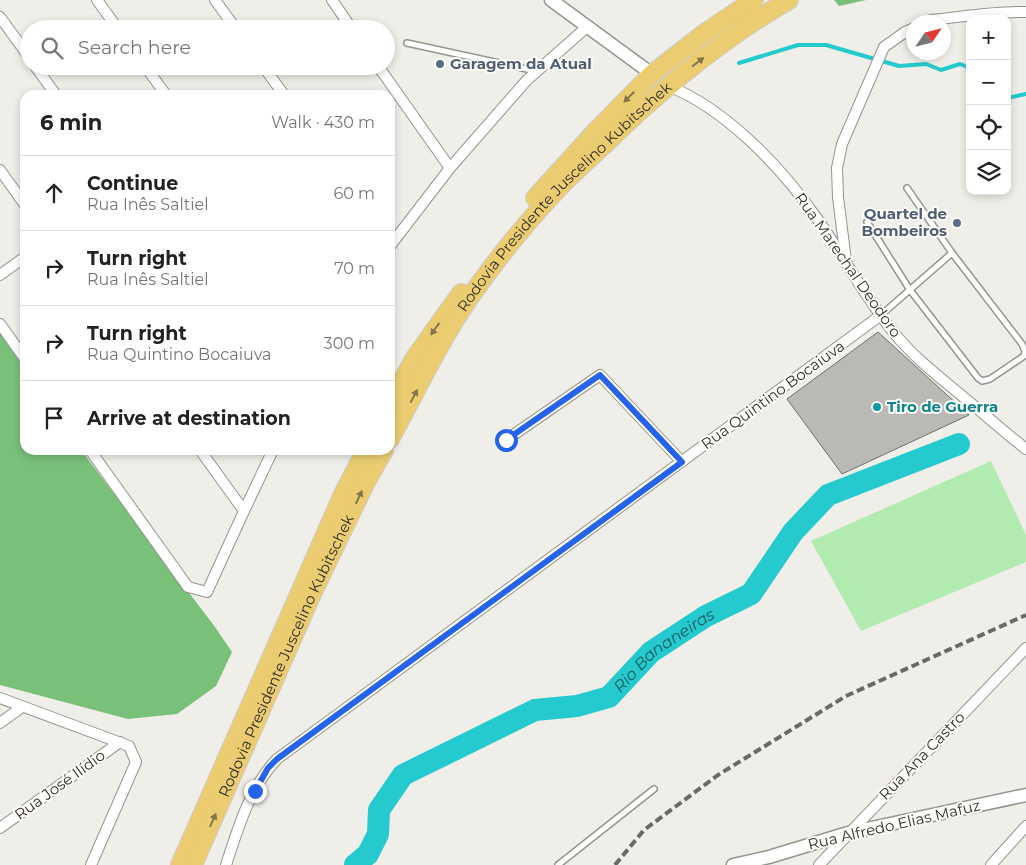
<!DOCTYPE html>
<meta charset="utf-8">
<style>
:root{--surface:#fff;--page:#f6f6f6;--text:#222;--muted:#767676;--line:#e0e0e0}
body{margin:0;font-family:Montserrat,sans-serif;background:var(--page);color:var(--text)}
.controls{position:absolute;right:15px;top:15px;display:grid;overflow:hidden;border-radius:10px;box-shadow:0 2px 8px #0003}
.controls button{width:45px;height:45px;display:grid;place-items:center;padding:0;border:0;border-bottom:1px solid var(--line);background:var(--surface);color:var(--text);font:25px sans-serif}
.compass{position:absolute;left:906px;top:15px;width:45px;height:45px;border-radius:50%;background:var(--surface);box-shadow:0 2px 8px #0003;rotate:55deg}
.stop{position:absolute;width:15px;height:15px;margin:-11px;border:4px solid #2563eb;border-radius:50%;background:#fff}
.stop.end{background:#2563eb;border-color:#fff;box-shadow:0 1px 5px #0008}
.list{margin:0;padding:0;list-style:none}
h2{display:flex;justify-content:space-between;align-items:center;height:65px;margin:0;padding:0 20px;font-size:21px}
h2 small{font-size:16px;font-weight:400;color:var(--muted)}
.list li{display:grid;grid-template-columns:32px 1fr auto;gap:15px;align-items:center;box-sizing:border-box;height:75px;padding:0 20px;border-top:1px solid var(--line)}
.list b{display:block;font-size:19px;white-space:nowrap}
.list p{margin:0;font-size:16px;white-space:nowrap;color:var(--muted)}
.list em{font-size:16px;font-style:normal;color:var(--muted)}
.icon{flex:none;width:28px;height:28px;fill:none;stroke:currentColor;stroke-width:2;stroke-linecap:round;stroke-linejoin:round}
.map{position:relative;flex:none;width:1026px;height:865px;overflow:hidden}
.search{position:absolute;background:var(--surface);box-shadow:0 2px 8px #0003;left:20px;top:20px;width:375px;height:55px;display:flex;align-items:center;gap:12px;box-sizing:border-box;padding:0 18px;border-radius:28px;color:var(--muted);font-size:19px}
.panel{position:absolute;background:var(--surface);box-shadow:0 2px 8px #0003;left:20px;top:90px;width:375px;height:365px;border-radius:15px}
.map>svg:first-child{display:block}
.green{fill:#b1ebb0}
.forest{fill:#79c079}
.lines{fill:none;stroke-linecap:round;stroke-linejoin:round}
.stream{stroke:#24cace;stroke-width:4}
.river{stroke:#24cace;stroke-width:22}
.building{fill:#bbb9b4;stroke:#716f6b}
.service-casing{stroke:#95948f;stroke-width:8}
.minor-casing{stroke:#95948f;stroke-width:12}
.tertiary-casing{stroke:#95948f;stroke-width:15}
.trunk-casing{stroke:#cdcdcd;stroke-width:20}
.service{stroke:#fff;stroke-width:5}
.minor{stroke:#fff;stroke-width:10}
.tertiary{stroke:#fff;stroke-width:12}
.trunk{stroke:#ebcc70;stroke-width:18}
.rail{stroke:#6a6966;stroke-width:4;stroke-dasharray:8 4;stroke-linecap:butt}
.oneway{fill:#84764b}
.route{stroke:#2563eb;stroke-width:6}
.service-dot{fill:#5c6f8a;stroke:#fdfbf5;stroke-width:2}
.culture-dot{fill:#0f9aa8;stroke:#fdfbf5;stroke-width:2}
.labels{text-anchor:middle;stroke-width:4;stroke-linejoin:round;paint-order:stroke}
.service-label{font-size:15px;font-weight:bold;fill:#4e5e75;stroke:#fdfbf5;text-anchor:start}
.street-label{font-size:15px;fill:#302f2d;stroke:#fdfbf5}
.culture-label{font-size:15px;font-weight:bold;fill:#0d838f;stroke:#fdfbf5;text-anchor:start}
.water-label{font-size:16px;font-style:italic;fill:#1d5b5c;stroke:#fdfbf5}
</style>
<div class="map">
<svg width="1026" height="865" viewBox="0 0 1026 865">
<rect width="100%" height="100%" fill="#efeee8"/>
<!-- green -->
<path class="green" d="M991,461L1026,535V562L861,631L811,541Z"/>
<!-- forest -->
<g class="forest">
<path d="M834,0H866L839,6Z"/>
<path d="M0,333L25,366V450H81L215,627L232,652L216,686L177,714L128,719L0,685Z"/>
</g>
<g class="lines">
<!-- stream -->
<g class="stream">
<path d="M739,63L798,45H826L899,66L926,64L941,70L960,64L970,68"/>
<path d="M1007,98L1026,94"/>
</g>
<!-- river -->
<path class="river" id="s1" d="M355,865L368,854L378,834L379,810L403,775L535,710L577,706L609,697L651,652L706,616L751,594L793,532L828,495L959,444"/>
</g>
<!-- building -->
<path class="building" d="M878,332L969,415L842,474L787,399Z"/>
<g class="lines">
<defs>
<g id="service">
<path d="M407,43L536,71"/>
<path d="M867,222L910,290L978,378L982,381L990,379L1024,356L1025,351L1022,344L952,253L907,188"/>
<path d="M881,315L952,253"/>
<path d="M558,865L654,789"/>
</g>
<g id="minor">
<path d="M97,0L118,29"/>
<path d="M215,0L236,29"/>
<path d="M332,0L352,29"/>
<path d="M0,17L29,57"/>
<path d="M926,22L931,20C962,17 994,11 1026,12"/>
<path d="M35,66L56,95"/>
<path d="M145,66L166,95"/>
<path d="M263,66L284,95"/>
<path d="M378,66L450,168"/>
<path d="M668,86C725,108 782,168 816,217C843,255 865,298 895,334C917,361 947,383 973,405C991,420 1008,435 1026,449"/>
<path d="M0,170L25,205"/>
<path d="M390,246L450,168L527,80L588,26"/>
<path d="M846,261L838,197L837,168L842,144L884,47L905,32L914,28"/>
<path d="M0,275L25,257"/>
<path d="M0,324L25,359"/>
<path d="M506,440L600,375L682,462"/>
<path d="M90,450L188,587L207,592L244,511L273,450"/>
<path d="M200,450L244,511"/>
<path d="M0,698L129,746L136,762L91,865"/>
<path d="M0,723L22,707"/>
<path d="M0,828L120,742"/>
<path d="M226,865C238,828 250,787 277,759L881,315"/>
<path d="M819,865L1026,648"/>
<path d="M991,865L1026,826"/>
</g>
<g id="tertiary">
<path d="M551,0L652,74"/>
<path d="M733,865L769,857L848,833L1026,795"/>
</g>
<g id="trunk">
<path d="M535,198L594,133L652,74L706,32L754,0"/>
<path d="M390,404L414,359L461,293"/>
<path id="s2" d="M390,439C416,392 439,342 470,297C496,260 525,224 556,191C570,176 587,161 602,147C659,91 720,40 789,0"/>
<path d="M180,865L343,494L366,450"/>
<path id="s3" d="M193,865L312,594L366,482L384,450"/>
</g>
</defs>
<!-- service casing -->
<use href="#service" class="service-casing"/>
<!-- minor casing -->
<use href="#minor" class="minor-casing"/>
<!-- tertiary casing -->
<use href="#tertiary" class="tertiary-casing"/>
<!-- trunk casing -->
<use href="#trunk" class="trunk-casing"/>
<!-- service -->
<use href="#service" class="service"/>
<!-- minor -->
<use href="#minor" class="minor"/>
<!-- tertiary -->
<use href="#tertiary" class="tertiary"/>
<!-- trunk -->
<use href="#trunk" class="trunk"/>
<!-- rail -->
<path class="rail" d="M615,865L644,830L718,775L846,696L1026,615"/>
</g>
<!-- one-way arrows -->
<defs><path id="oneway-solid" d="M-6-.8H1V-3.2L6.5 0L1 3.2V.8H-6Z" transform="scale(1.25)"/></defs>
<g class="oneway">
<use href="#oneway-solid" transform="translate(698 62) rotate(-37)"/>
<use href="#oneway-solid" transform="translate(629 97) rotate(135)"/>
<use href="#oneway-solid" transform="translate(435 329) rotate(125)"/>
<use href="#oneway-solid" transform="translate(414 396) rotate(-62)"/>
<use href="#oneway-solid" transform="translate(359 497) rotate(-65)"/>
<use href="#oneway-solid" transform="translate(213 820) rotate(-66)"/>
</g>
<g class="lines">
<!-- route -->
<path class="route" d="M255,791L268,768L277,759L682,462L600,375L506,440"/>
</g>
<!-- markers -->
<g class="service-dot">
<circle cx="440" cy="64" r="5"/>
<circle cx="957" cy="223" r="5"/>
</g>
<circle class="culture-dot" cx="877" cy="407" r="5"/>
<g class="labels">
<!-- service labels -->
<g class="service-label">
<text x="450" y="69">Garagem da Atual</text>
<text x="947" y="219" text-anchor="end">Quartel de<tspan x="947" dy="17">Bombeiros</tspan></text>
</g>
<!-- street labels -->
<g class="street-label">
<text dy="5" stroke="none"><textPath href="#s2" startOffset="301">Rodovia Presidente Juscelino Kubitschek</textPath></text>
<text transform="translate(848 265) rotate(55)" y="5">Rua Marechal Deodoro</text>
<text transform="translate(773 395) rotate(-36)" y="5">Rua Quintino Bocaiuva</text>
<text dy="5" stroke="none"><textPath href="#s3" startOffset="229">Rodovia Presidente Juscelino Kubitschek</textPath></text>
<text transform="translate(922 756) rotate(-46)" y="5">Rua Ana Castro</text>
<text transform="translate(60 785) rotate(-36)" y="5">Rua José Ilídio</text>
<text transform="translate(894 825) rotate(-13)" y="5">Rua Alfredo Elias Mafuz</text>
</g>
<!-- culture labels -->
<g class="culture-label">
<text x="887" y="412">Tiro de Guerra</text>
</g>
<!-- water labels -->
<g class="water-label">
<text dy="6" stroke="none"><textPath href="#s1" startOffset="401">Rio Bananeiras</textPath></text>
</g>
</g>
</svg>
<div class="controls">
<button>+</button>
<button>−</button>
<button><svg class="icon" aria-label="locate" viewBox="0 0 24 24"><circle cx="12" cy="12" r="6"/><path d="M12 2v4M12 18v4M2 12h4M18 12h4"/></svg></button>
<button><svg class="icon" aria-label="layers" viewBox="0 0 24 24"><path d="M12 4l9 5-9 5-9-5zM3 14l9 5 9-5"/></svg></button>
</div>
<svg class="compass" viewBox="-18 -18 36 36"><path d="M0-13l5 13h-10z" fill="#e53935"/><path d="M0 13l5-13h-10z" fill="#767676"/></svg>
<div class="stop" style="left:506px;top:440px"></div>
<div class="stop end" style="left:255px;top:791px"></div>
<div class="search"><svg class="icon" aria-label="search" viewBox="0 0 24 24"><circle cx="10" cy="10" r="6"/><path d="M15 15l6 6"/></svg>Search here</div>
<section class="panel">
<h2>6 min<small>Walk · 430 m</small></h2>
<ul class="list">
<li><svg class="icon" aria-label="ahead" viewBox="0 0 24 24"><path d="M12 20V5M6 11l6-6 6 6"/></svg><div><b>Continue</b><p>Rua Inês Saltiel</p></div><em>60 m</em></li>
<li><svg class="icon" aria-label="right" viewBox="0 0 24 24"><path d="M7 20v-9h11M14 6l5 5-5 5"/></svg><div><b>Turn right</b><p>Rua Inês Saltiel</p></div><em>70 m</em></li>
<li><svg class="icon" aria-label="right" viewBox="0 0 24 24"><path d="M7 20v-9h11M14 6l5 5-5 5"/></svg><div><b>Turn right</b><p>Rua Quintino Bocaiuva</p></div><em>300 m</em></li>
<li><svg class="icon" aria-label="arrive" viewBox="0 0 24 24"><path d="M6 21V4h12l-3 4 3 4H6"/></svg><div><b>Arrive at destination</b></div></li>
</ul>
</section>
</div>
